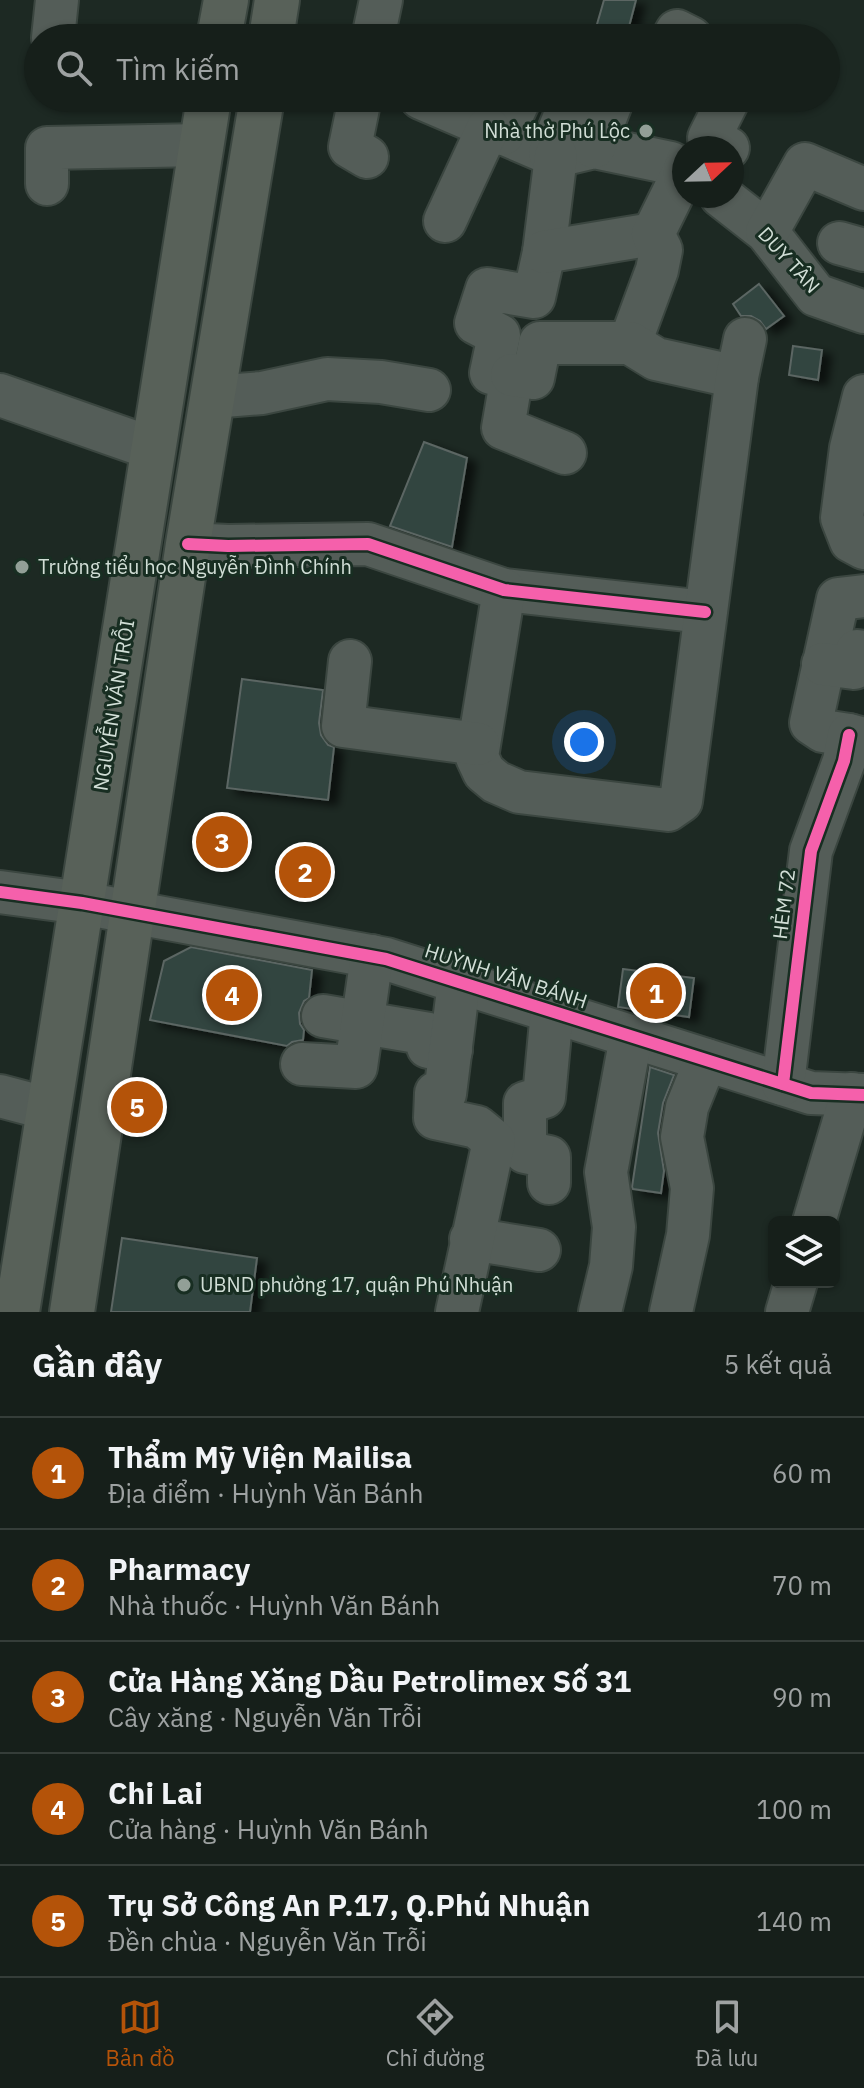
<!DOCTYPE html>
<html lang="vi">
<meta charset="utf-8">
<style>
:root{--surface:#161f1a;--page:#232c27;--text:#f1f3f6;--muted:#9ea2a2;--line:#353d39;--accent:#b45309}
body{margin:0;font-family:"IBM Plex Sans",sans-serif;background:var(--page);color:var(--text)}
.controls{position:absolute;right:24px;bottom:24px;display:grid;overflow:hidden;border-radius:12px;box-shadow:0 2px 6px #0004}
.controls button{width:72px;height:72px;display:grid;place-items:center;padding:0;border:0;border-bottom:2px solid var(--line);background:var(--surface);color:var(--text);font:40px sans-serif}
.compass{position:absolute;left:672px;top:136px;width:72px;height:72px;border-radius:50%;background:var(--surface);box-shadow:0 2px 6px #0004;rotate:68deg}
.you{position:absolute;left:584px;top:742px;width:28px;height:28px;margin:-20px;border:6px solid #fff;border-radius:50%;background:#1a73e8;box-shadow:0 0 0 12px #1a73e833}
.badge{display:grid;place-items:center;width:52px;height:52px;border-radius:50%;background:var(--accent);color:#fff;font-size:26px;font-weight:700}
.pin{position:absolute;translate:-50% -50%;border:4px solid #fff;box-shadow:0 2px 8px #0006}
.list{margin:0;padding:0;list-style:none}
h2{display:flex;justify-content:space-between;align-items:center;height:104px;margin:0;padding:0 32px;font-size:34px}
h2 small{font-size:26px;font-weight:400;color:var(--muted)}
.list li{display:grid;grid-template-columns:52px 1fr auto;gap:24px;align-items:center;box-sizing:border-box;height:112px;padding:0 32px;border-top:2px solid var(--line)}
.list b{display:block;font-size:30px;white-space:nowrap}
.list p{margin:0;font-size:26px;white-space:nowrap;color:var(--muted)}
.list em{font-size:26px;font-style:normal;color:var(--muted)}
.icon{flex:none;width:44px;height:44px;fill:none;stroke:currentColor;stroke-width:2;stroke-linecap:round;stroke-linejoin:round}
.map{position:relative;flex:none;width:864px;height:1312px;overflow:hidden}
.search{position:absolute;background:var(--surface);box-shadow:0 2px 6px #0004;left:24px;right:24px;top:24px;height:88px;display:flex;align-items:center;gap:20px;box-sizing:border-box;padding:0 28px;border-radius:44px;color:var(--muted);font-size:30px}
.sheet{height:664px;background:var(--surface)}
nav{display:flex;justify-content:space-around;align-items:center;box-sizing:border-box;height:112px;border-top:2px solid var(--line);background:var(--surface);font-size:22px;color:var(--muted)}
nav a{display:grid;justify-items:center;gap:4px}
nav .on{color:var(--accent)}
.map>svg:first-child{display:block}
.building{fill:#324440;stroke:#5b6663;stroke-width:2;filter:url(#shadow)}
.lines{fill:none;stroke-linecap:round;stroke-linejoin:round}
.minor-casing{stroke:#3b4640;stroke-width:46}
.major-casing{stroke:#3b4640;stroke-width:48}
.minor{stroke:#545d58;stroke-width:42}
.major{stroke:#586159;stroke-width:44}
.cycleway-casing{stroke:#182e22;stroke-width:17}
.cycleway{stroke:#f560ab;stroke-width:12}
.poi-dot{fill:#929f97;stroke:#182e22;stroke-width:3}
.labels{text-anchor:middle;stroke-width:6;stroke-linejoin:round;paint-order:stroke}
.poi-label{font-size:20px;fill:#d1ded6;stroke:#182e22;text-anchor:start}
.street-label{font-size:20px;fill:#d1ded6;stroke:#182e22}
</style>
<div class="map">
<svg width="864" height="1312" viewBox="0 0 864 1312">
<defs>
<filter id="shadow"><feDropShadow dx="9" dy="5" stdDeviation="4" flood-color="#0009"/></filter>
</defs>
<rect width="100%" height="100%" fill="#1d2923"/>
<!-- building -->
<g class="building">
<path d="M604,0H636L626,38H593Z"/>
<path d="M759,284L784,316L766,329L760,321L751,316H741L733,304Z"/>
<path d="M793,346L822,350L818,380L789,375Z"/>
<path d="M424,442L467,458L452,547L390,526Z"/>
<path d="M242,679L323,690L319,723L321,735L328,745L334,747L328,800L227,788Z"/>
<path d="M191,947L312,970L309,998L304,1001L299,1013L300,1024L304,1030L303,1040L292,1042L287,1046L150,1020L164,961Z"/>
<path d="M623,969L694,978L689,1017L618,1007Z"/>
<path d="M650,1067L674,1075L663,1103L658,1133L664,1171L661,1193L633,1189L632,1187Z"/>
<path d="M122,1238L257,1258L250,1312H111Z"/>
</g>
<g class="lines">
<defs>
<g id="minor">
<path d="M53,38L57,0"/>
<path d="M373,38L381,0"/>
<path d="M673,38L677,31L691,38"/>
<path d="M360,98L350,147L367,157"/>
<path d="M421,98L556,156L594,147L671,163L684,172"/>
<path d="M503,134L520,98"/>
<path d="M594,147L613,98"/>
<path d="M728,148L709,138L729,98"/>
<path d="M550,153L572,98"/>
<path d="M556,156L544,252L534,297L487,289L476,323L499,335L491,373L512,375L503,428L565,453"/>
<path d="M47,184V148L201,145"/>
<path d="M721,196L767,232L816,295L864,312"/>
<path d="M445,221L488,128"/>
<path d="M767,232L805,164L864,189"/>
<path d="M839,243L864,250"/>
<path d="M544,252L653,234"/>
<path d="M630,343L657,270L661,250L653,234L684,171"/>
<path d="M512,375L533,378L540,343H630L656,359L737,377"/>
<path d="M0,395L154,449"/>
<path d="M864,396L851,448L842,518L851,541L864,548"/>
<path d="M212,397L262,393L327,379L381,382L429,390"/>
<path d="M188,544L228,546L368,544L504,590L705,612"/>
<path d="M504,590L477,757L484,772L496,782L519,792L668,810L681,801L737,377L745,339"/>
<path d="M864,596L838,599L811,723L823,731L849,735L864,739"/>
<path d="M350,661L343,726L478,744"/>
<path d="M823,664L854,668L857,651L864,652"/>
<path d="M0,892L82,903L386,959L811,1093L864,1095"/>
<path d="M323,1016L429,1034L428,1047L451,1050"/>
<path d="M302,1064L356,1067L372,956"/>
<path d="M783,1084L811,851L844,761L849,735"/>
<path d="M0,1096L49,1109"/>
<path d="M549,1183V1157L525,1152V1103L544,1097L552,1011"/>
<path d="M814,1222L852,1094"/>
<path d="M471,1239L539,1250"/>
<path d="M457,1312L494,1141L477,1127L435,1118L436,1093L445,1094L459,982"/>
<path d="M600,1312L611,1266L614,1227L606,1172L631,1037"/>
<path d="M671,1312L688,1235L692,1188L682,1137L687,1107L706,1060"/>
<path d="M787,1312L796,1282"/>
</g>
<g id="major">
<path d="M219,38L226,0"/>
<path d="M271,38L277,0"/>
<path d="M17,1312L209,98"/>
<path d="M72,1312L188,544L262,98"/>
</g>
</defs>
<!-- minor casing -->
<use href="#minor" class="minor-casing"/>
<!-- major casing -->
<use href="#major" class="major-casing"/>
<!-- minor -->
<use href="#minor" class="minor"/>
<!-- major -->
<use href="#major" class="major"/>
<defs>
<g id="cycleway">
<path d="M188,544L228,546L368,544L504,590L705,612"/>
<path d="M0,892L82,903L386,959L811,1093L864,1095"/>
<path d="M783,1084L811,851L844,761L849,735"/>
</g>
</defs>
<!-- cycleway casing -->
<use href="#cycleway" class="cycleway-casing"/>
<!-- cycleway -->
<use href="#cycleway" class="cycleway"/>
</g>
<!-- markers -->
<g class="poi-dot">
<circle cx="646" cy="131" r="8"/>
<circle cx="22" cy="567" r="8"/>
<circle cx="184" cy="1285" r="8"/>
</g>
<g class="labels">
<!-- poi labels -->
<g class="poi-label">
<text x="630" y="138" text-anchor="end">Nhà thờ Phú Lộc</text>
<text x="38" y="574">Trường tiểu học Nguyễn Đình Chính</text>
<text x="200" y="1292">UBND phường 17, quận Phú Nhuận</text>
</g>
<!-- street labels -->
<g class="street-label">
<text transform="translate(789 260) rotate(48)" y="7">DUY TÂN</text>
<text transform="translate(114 705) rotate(-81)" y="7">NGUYỄN VĂN TRỖI</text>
<text transform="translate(784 904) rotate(-83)" y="7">HẺM 72</text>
<text transform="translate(506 976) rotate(18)" y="7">HUỲNH VĂN BÁNH</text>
</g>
</g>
</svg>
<div class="controls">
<button><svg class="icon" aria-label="layers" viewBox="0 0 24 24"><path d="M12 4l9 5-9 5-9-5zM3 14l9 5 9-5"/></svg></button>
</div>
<svg class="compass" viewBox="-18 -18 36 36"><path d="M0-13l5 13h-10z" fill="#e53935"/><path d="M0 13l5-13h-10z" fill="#9ea2a2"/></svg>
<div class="you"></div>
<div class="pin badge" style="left:656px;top:993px">1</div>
<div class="pin badge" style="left:305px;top:872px">2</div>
<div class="pin badge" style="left:222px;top:842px">3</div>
<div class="pin badge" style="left:232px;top:995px">4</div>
<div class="pin badge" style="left:137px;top:1107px">5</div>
<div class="search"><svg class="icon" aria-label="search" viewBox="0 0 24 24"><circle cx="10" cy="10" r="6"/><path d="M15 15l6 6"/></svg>Tìm kiếm</div>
</div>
<section class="sheet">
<h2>Gần đây<small>5 kết quả</small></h2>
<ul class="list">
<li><span class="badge">1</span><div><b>Thẩm Mỹ Viện Mailisa</b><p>Địa điểm · Huỳnh Văn Bánh</p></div><em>60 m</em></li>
<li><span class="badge">2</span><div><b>Pharmacy</b><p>Nhà thuốc · Huỳnh Văn Bánh</p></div><em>70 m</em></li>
<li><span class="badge">3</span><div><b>Cửa Hàng Xăng Dầu Petrolimex Số 31</b><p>Cây xăng · Nguyễn Văn Trỗi</p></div><em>90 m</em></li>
<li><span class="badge">4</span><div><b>Chi Lai</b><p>Cửa hàng · Huỳnh Văn Bánh</p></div><em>100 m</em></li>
<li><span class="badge">5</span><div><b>Trụ Sở Công An P.17, Q.Phú Nhuận</b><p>Đền chùa · Nguyễn Văn Trỗi</p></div><em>140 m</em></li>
</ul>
</section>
<nav>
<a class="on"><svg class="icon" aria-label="map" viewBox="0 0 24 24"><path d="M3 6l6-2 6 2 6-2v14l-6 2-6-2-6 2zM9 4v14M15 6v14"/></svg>Bản đồ</a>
<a><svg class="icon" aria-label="directions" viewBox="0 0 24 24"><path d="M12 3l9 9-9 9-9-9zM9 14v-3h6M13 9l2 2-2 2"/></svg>Chỉ đường</a>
<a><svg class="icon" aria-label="saved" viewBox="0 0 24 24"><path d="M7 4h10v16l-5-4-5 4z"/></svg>Đã lưu</a>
</nav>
